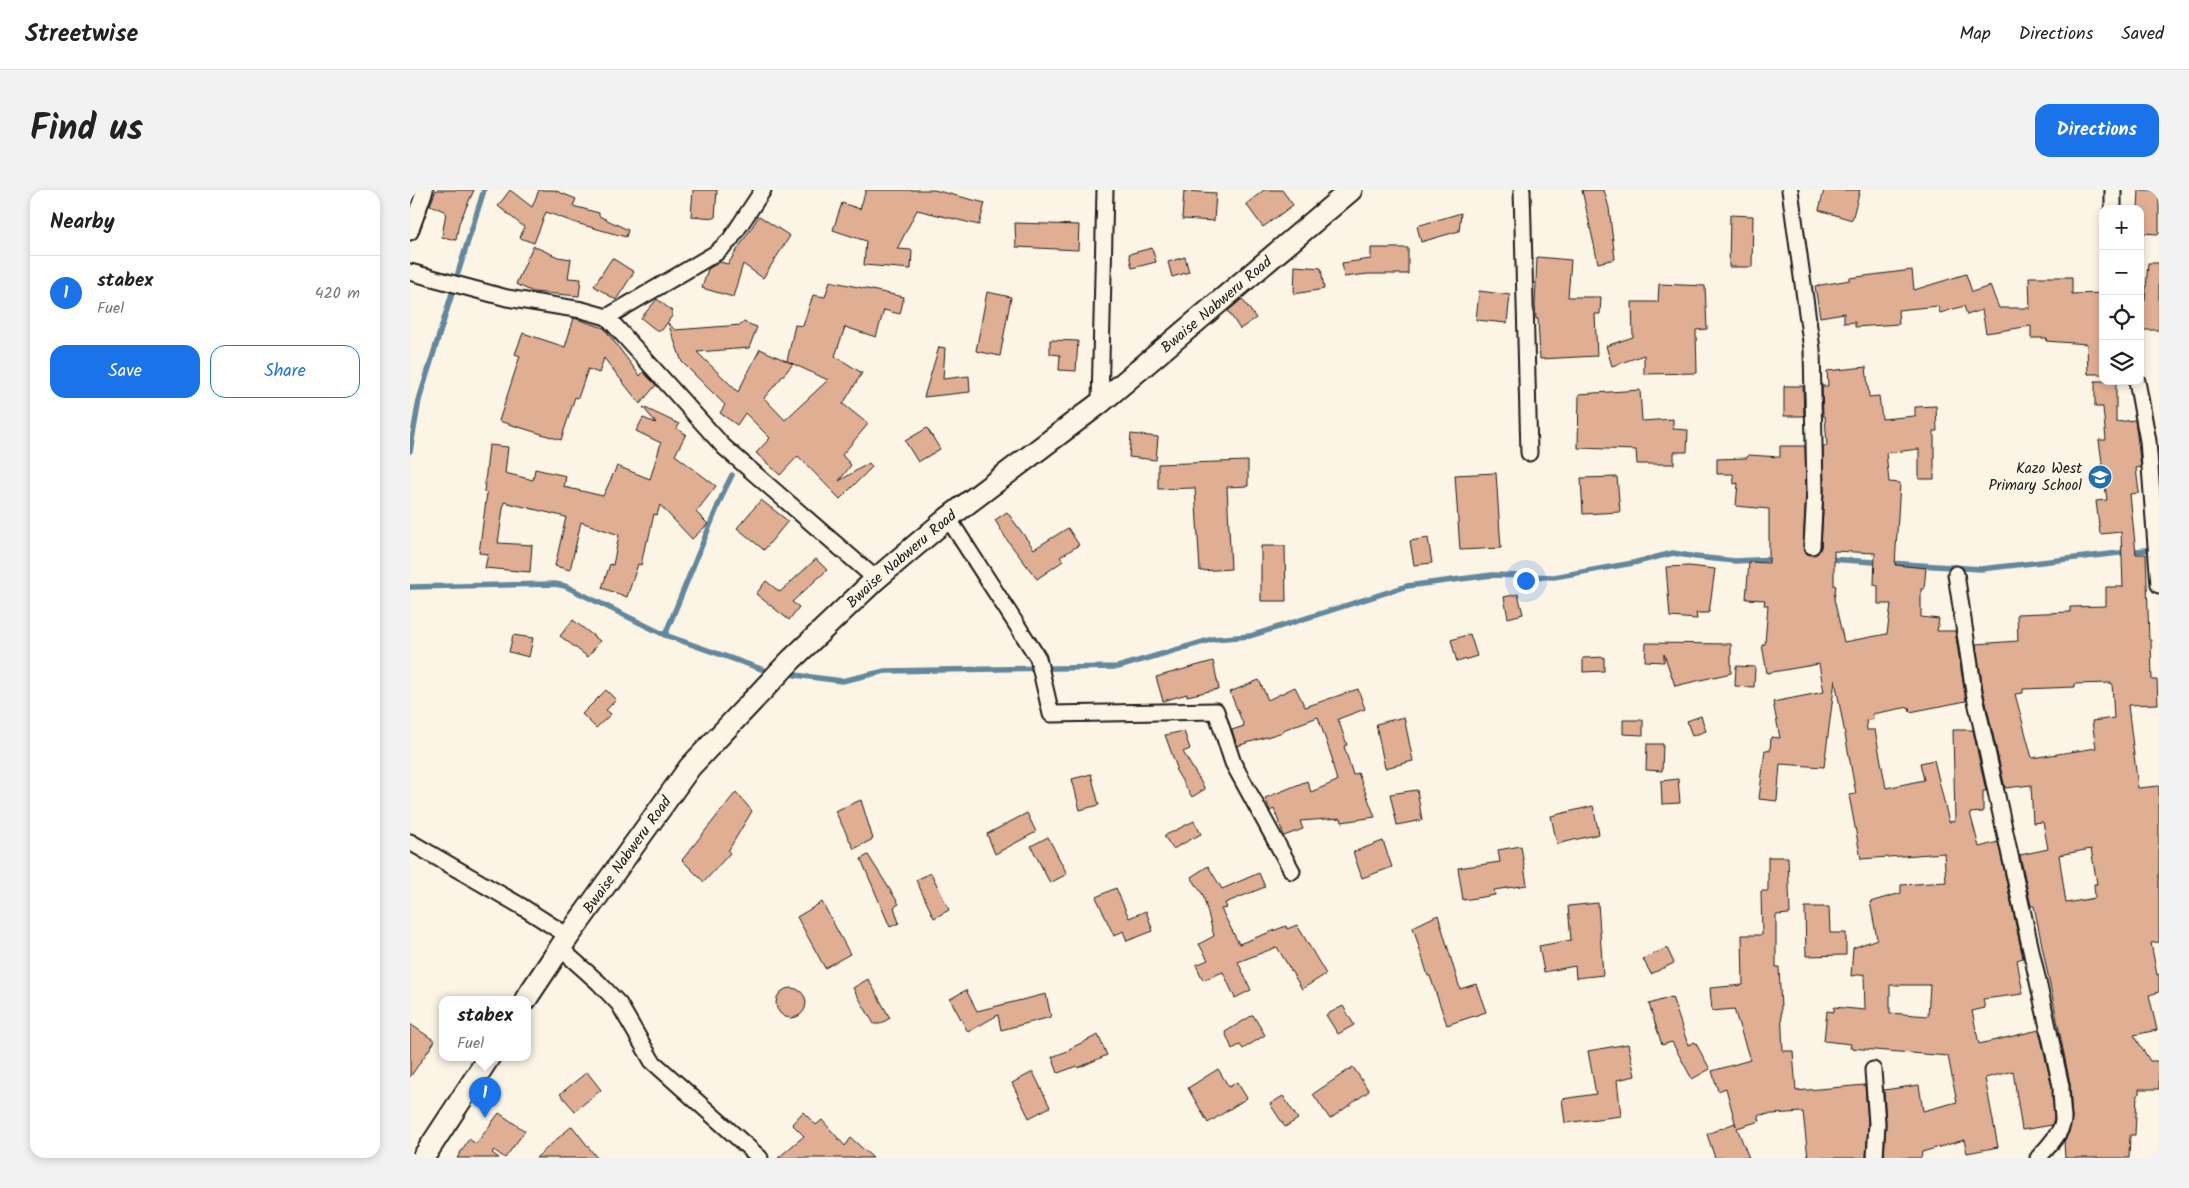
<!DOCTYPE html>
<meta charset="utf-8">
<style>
:root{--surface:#fff;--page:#f2f2f2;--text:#222;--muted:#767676;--line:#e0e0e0;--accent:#1a73e8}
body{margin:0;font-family:Kalam,sans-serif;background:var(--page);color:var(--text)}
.controls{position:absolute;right:15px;top:15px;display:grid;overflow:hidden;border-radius:10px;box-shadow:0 2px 8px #0003}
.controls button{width:45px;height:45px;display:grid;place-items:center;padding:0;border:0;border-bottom:1px solid var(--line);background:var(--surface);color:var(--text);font:25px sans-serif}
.you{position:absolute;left:1115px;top:390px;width:18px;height:18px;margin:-12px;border:4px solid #fff;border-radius:50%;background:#1a73e8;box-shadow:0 0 0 8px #1a73e833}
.badge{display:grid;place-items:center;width:32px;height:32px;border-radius:50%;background:var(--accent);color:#fff;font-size:16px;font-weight:700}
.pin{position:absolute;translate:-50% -41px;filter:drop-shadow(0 1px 2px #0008)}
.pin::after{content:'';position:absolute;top:26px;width:18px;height:15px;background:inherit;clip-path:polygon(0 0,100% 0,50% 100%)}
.popup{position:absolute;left:29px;top:806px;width:92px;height:65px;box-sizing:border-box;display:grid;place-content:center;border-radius:10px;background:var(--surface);filter:drop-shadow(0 1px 4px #0005);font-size:16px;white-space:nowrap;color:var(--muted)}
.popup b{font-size:19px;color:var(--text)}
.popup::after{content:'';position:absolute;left:50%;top:100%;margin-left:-10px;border:10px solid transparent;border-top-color:var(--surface)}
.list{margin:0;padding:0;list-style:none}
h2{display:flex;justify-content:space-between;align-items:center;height:65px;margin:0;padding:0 20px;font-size:21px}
h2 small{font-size:16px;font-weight:400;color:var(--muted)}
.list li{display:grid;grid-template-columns:32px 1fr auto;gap:15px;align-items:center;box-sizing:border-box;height:75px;padding:0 20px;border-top:1px solid var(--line)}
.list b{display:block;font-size:19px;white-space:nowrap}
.list p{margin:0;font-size:16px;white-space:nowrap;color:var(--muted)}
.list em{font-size:16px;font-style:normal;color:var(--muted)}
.actions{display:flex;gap:10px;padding:15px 20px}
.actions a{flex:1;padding:11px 0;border:1px solid var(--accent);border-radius:15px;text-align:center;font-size:18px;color:var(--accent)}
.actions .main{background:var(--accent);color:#fff}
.icon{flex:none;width:28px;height:28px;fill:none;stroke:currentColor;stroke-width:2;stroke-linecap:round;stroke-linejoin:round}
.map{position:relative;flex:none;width:1749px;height:968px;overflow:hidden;border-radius:15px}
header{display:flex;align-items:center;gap:30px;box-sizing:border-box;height:70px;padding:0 25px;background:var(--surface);border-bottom:1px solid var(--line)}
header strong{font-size:24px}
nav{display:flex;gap:28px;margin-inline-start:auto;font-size:18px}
.intro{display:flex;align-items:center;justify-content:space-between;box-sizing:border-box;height:120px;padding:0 30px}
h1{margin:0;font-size:35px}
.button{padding:12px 22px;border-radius:15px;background:var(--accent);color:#fff;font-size:18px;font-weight:700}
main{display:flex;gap:30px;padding:0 30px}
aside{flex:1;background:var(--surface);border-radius:15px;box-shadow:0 2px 8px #0003}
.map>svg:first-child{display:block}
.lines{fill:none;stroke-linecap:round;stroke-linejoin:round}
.stream{stroke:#63879d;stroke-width:5.5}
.building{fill:#e0ae93;stroke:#1c1c1c;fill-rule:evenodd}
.minor-casing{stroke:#1c1c1c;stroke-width:19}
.secondary-casing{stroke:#1c1c1c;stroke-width:25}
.minor{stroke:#fcf5e5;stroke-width:15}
.secondary{stroke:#fcf5e5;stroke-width:21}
.labels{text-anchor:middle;stroke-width:5;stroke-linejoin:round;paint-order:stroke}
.street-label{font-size:15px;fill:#1c1c1c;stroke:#fcf5e5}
.poi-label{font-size:15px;fill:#1c1c1c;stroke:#fcf5e5;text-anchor:end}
</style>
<header>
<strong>Streetwise</strong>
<nav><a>Map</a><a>Directions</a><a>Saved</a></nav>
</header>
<div class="intro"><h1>Find us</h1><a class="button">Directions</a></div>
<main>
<aside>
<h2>Nearby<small></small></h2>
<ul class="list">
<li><span class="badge">1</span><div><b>stabex</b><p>Fuel</p></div><em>420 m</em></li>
</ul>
<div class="actions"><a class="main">Save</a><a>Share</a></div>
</aside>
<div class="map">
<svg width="1749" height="968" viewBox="0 0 1749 968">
<rect width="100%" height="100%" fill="#fcf5e5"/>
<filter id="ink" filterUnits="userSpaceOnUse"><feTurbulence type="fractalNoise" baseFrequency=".02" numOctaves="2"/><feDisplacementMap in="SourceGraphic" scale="10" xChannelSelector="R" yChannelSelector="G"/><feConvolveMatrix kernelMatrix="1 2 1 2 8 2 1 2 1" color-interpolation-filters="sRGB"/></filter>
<g filter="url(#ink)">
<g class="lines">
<!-- stream -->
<g class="stream">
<path d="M48,83L74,0"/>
<path d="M0,261L9,210L44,97"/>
<path d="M1418,369L1571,379L1744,359"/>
<path d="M0,397L145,394L155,396L255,445L357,481"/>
<path d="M255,445L314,301L322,285"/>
<path d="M385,485L432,491L475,481L708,477L803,449L840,446L997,396L1082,385L1144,387L1223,373L1263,363L1286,367L1325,371L1366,369"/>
</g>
</g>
<!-- building -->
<g class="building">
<path d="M26,0H64L49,33L46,50L32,47L36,22L20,15Z"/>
<path d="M100,0L122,17L129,0H144L166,9L163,16L189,23V26L218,40L216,47L166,33L136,22L124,53L110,48L114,37L88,16Z"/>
<path d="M283,0H307L305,28L281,26Z"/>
<path d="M456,0H524L575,13L569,35L507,20L487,59L502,60L501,79L454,75L456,51L423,40L432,13L450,19Z"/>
<path d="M854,0H872L883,15L853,37L836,14Z"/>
<path d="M1172,0H1194L1199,18L1205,69L1188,73Z"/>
<path d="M1414,0H1450L1442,30L1409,20Z"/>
<path d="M1729,0H1749V44L1730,43V19H1728Z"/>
<path d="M774,1L806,3L804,31L772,29Z"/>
<path d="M1051,23L1049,41L1011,52L1007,36Z"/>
<path d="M1320,25L1343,26L1342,77H1319Z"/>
<path d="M349,26L380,46L353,88L333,74L323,107L292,98L298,79L310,72L318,74Z"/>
<path d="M605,33L669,35L668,60L606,57Z"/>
<path d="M123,56L148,67L161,69L158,88L171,89L169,106L123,102L106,94Z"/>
<path d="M742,58L746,72L722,78L719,64Z"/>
<path d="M961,58H998V84H958L934,87L932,73L961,69Z"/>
<path d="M775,67L779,82L762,87L758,72Z"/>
<path d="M1127,67L1161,70L1158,107H1191L1190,124H1185L1187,166L1130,169L1128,129H1126L1125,115Z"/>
<path d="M202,68L224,82L206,110L184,96Z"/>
<path d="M1738,73H1749V140H1730V111H1735Z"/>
<path d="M885,76L911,78L914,99L884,104Z"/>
<path d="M1502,80L1504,100L1556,84L1562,102L1580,96L1589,118H1620L1619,87H1662V104L1693,103V184H1678L1677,154L1636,151L1637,148H1621V136L1576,143L1572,120L1557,125L1554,116L1530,123L1528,116L1488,120L1489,134L1445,137V132L1434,133V123L1410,127L1405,96L1440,90L1439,88Z"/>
<path d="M420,91L494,107L490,124L474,120L466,147L435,137L425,166L452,183L433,214L458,234L432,265L441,275L429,291L459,273L462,277L430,309L388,266L370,285L346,263L360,248L335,223L327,235L310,223L315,215L272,172L258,133L265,140L331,135L333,132L347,137L339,158L287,162L328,202L350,159L383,174L354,208L375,230L418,190L377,171L385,135L393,136L403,105L415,107Z"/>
<path d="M1249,94L1295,96L1297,139L1286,140L1287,183L1234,184V165L1202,176L1196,156L1223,147L1222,112H1248Z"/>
<path d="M1069,101L1100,105L1097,133L1066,130Z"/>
<path d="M577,102L601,107L590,166L566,161Z"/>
<path d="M247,109L262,121V126L252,140H246L231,128Z"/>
<path d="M832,109L846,128L830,139L818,121Z"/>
<path d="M164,128L194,138L230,186L233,182L246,195L230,214L194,168L189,183L178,179L168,208L165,207L151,250L89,231L110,166L105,164L113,143L155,157Z"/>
<path d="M640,150L668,151L666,181L649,180L650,165L640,164Z"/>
<path d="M529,157L535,158L533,189L559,186L560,202L514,207Z"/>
<path d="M1456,177L1459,207L1469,206L1472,229L1505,226V217L1526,216L1527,241H1524V289H1509V259L1476,263L1479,292L1490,293L1485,375L1516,378L1514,399H1511V427L1529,429L1527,441H1545L1556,511L1500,522L1499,517L1462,524L1463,529L1456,531L1457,540H1465L1476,598L1514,590L1510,573L1524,570L1539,632L1545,631L1543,540H1563L1576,601H1573V622L1560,623L1569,657L1588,652L1613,768L1607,770L1613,804L1573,809L1575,818L1562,821L1569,854L1629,840L1642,897L1644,928L1642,935L1612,940L1603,881L1575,888L1588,957L1557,963L1554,950L1512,962L1511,968H1474L1476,933L1474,900L1509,895L1513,921L1547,912L1538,866L1440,858L1441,854L1414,851L1417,821L1424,822V817L1455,820L1454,784L1441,786L1443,758L1467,749L1460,712L1491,703V695L1536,692L1534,663L1451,669L1439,605L1446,604L1425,490L1414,577L1370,574L1367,611L1349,609L1355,560L1360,561L1361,547L1370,548L1363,512L1414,502L1409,474L1357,483L1352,455L1355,454L1358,415H1354L1355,410L1336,409L1339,372L1359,373V319L1326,316L1328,293L1324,294L1323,284H1307V269L1337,268L1338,265L1370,267V256H1395L1396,301L1393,356L1397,364H1407L1411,357L1414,302L1413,256H1417L1415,226H1413L1412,196H1418L1417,181ZM1424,361L1465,363L1464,395L1468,396V414H1481L1477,444L1434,452L1424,409L1426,396H1424ZM1480,795H1520L1518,826L1480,823Z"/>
<path d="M1685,191H1706V232L1725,230L1731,277L1726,278L1729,303L1720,304L1726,364H1736L1739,450H1741L1742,490H1747L1748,514L1718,515L1728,598L1749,596V752L1741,753L1747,785L1749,784V802L1739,805L1747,840L1724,845L1740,871H1749V899H1729V904L1727,905L1725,945H1720L1719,968H1655L1654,952L1659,942L1662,929L1660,894L1624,716H1621L1610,665L1638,659L1633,632L1623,633L1621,595L1595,598L1573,500L1566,454L1608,451L1607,424L1660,422V417L1696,416V397H1713L1711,342L1690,344L1686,311L1697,310L1689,250H1696L1693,217H1685ZM1702,493L1704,528L1682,531L1686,558L1622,568L1605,504L1613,503V499L1665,497V494ZM1681,659L1687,694H1684L1685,708L1656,713L1649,665Z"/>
<path d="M1374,196H1393L1394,226H1374Z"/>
<path d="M1230,200L1232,231L1263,229V239L1278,240L1277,262H1264V274H1227L1226,260L1168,258L1169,204Z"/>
<path d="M233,217L269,234L267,239L276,244L265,265L306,296L286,322L298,334L282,349L250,315L247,325L244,324L238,351H236L231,375L228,374L217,407L192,398L200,374L203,375L209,345L171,332L160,380L145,376L156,327L94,312L88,353L122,355L120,382L75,378L78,364L69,363L77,303L74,302L79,255L98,257L95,283L123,290L125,279L156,286L154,297L193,306L207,276L240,289L251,253L226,241L233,228L246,233Z"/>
<path d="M517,238L530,259L508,272L495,251Z"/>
<path d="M721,244L748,247L746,270L719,267Z"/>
<path d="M838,271V296L817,297L821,379L790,381L785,298L748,299V274Z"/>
<path d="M1086,283L1091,358L1050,360L1045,285Z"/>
<path d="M1207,287L1210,322L1173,324L1171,288Z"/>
<path d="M351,310L378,331L354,360L327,338Z"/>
<path d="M597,322L624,359L658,338L669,355L650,367L653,371L627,389L597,350L585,330Z"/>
<path d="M1018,348L1022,373L1004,375L1000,351Z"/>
<path d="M851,356H875L876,411H851Z"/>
<path d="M406,369L417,380L382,412L389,417L379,430L346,404L356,391L370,402Z"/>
<path d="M1279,376L1305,379L1299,423H1286L1287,429L1260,427L1256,377Z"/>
<path d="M1108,404L1113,424L1098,428L1094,407Z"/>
<path d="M163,430L190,451L178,467L150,446Z"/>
<path d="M1060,444L1067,466L1047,472L1041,450Z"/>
<path d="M103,445L123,448L119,467L99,462Z"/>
<path d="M1236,453L1321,454V483L1265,496L1254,464V472L1235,471Z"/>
<path d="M1194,467V481L1173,482V468Z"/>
<path d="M803,471L809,499L777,506V504L753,511L746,487Z"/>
<path d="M1326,476L1345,477L1344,497L1325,496Z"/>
<path d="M849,490L858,510L885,497L895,517L948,499L955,519L928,529L937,555L934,556L943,585L948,583L965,627L932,632L931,628L890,631L893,639L874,646L864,619L860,621L855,608L897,591L901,602L927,591L922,572L923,571L908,527L873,540V542L827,556L822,540L834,536L820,502Z"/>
<path d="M196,500L206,510L196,520L201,524L186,538L172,524Z"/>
<path d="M1291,526L1296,541L1282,546L1277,531Z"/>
<path d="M994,527L1003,571L975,578L966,534Z"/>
<path d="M1213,530H1233V545L1213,544Z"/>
<path d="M774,541L780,559L773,562L795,599L782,607L765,579L767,578L755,545Z"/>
<path d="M1237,554H1253L1252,581L1236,580Z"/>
<path d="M681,584L689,615L670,620L662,589Z"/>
<path d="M1268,589L1270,613L1252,614L1251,591Z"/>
<path d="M1007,600L1012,630L987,635L980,604Z"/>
<path d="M326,602L342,621L318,661L320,663L294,692L272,670Z"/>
<path d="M451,610L463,649L444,659L425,621Z"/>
<path d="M1183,616L1189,644L1147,654L1141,626Z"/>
<path d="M617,623L626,642L585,664L577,644Z"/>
<path d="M784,631L791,644L763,659L754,646Z"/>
<path d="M638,647L657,684L640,693L621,656Z"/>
<path d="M973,651L982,677L952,688L943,662Z"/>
<path d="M1111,656L1117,695L1084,700L1085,705L1053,710L1048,678L1090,672L1088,660Z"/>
<path d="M458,665L489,714L484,717L489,733L480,737L451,669Z"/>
<path d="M1358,667H1378L1380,724L1366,725V777H1369L1373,861H1383L1386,901L1455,895L1458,933L1456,968H1398L1393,922L1348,925L1350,931L1327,938L1339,968H1305L1297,944L1325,933L1326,936L1316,898L1308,901L1302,881L1340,870L1324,819L1302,821L1300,798L1333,795L1332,745H1352L1351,701H1358Z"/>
<path d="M798,676L812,699L849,683L855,697L815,713L817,718L811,719L829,754L876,736L877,739L887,735L916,784L892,799L867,757L828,772L841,800L825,808L813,782L793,790L786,775L798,770L789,754L804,746L793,705L781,687Z"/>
<path d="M521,683L539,720L524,728L506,690Z"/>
<path d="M706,698L719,728L736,721L743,741L717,751L713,741L704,746L686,707Z"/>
<path d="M412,712L440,764L415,778L387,727Z"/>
<path d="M1188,713L1193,785L1166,788L1165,776L1134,782L1129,756L1161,750L1158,716Z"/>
<path d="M1395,717H1419L1420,743H1436V765L1396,766Z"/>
<path d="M1028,725L1050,799L1066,794L1076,822L1037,835L1020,786H1018L1003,737Z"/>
<path d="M1257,758L1264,773L1241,784L1233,769Z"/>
<path d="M458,789L480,828L470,834H464L443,798Z"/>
<circle cx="381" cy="813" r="15"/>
<path d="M556,800L567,821L636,804L641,827L591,840L588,825L558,842L540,809Z"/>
<path d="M1262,807L1278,855L1285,852L1300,879L1282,889L1262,852L1252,855L1239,814Z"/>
<path d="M933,816L944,835L928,844L916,825Z"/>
<path d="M843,825L855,845L833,859L830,855L822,859L815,842Z"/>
<path d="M0,834L25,851L0,887Z"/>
<path d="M688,845L697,865L668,878L667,876L648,883L642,867L660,860L659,859Z"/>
<path d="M1218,854L1225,886L1207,890L1211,926L1155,933L1152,909L1186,904L1178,861Z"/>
<path d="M943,877L959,901L920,929L903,904Z"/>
<path d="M808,879L819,897L827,892L837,908L798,933L778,898Z"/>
<path d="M177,882L191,900L165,921L150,904Z"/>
<path d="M623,882L640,917L619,928L602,893Z"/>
<path d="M873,906L888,929L875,937L860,914Z"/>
<path d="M393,922L406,935L412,930L435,956L441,948L463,968H368L394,946L382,934Z"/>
<path d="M89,923L115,941L95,968L84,960L82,963L89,968H47L59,949L66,954Z"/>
<path d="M162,936L187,968H126L147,949Z"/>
</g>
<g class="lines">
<defs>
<g id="minor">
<path d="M353,0L320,50L306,63L197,127L314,257L466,389"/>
<path d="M1112,0L1119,263"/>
<path d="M1380,0L1402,159L1405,301L1402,356"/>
<path d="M1703,0V19"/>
<path d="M0,42L15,0"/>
<path d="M0,82L97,108L172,120L197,127"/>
<path d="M1727,191L1738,251L1749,395"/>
<path d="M690,213L695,0"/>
<path d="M538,328L628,468L641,524L806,521L823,573L882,681"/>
<path d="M1546,384L1564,502L1651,896C1651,907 1652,917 1653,928C1654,941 1636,959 1628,968"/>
<path d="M0,652L111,716L158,746"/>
<path d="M150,758L189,793L209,814L242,871L350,968"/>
<path d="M1463,880L1467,933L1465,968"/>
</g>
<g id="secondary">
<path id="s1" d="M116,809L150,758L280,577L381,470L466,389L538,328L690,213L941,0"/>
<path d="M13,968L79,867"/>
</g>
</defs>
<!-- minor casing -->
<use href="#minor" class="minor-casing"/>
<!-- secondary casing -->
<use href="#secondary" class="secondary-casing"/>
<!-- minor -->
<use href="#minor" class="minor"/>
<!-- secondary -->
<use href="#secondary" class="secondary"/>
</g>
</g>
<!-- icons -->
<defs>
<symbol id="school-disc" viewBox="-11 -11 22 22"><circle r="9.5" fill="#1f6fb2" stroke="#fcf5e5"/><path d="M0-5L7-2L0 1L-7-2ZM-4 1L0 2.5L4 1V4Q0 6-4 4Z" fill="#fff"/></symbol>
</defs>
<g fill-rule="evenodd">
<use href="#school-disc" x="1676" y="273" width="28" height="28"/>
</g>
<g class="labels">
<!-- street labels -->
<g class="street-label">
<text dy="5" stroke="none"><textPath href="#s1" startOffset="986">Bwaise Nabweru Road</textPath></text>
<text dy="5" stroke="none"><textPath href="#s1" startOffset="581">Bwaise Nabweru Road</textPath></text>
<text dy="5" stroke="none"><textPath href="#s1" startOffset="176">Bwaise Nabweru Road</textPath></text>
</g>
<!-- poi labels -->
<g class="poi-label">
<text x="1672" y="283">Kazo West<tspan x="1672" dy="17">Primary School</tspan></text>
</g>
</g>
</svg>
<div class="controls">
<button>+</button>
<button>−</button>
<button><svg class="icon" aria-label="locate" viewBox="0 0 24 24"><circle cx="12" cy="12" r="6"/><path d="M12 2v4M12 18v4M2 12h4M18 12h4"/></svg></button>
<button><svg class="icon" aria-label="layers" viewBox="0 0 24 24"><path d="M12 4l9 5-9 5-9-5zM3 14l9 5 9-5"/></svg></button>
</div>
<div class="you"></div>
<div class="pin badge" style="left:75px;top:928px">1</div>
<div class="popup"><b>stabex</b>Fuel</div>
</div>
</main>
